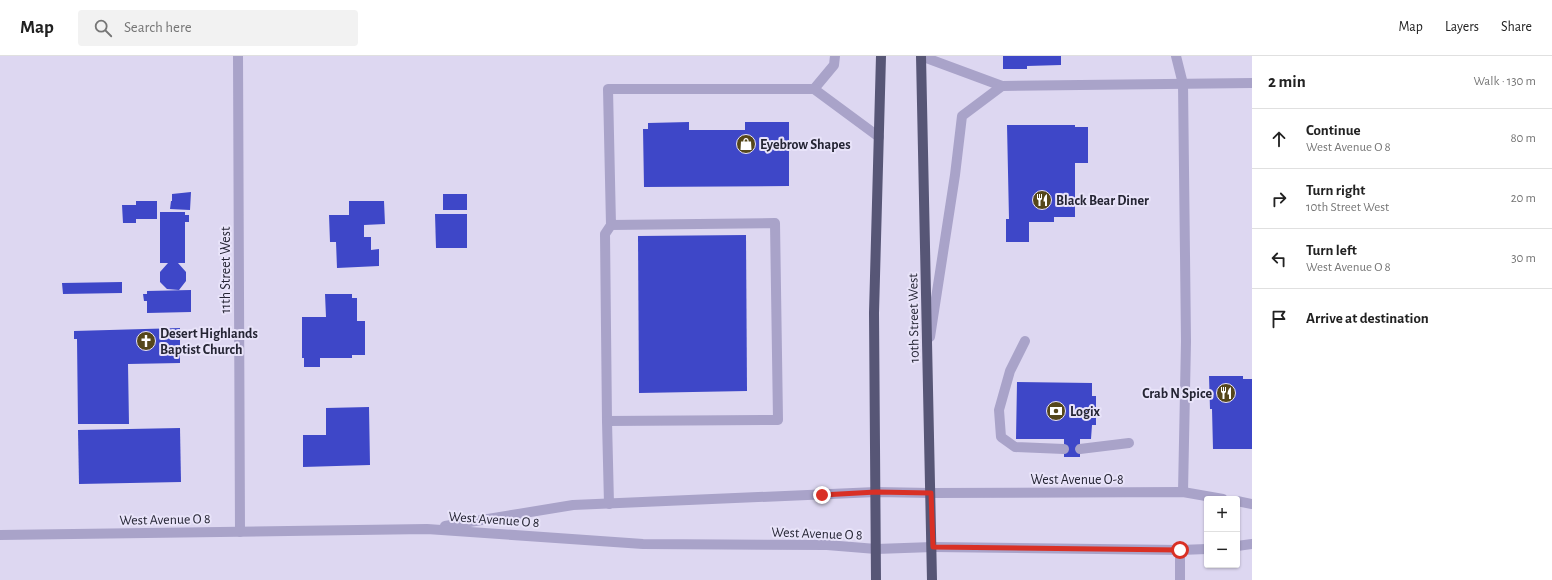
<!DOCTYPE html>
<meta charset="utf-8">
<style>
:root{--surface:#fff;--page:#f2f2f2;--text:#222;--muted:#767676;--line:#e0e0e0}
body{margin:0;font-family:"Alegreya Sans",sans-serif;background:var(--page);color:var(--text)}
.controls{position:absolute;right:12px;bottom:12px;display:grid;overflow:hidden;border-radius:4px;box-shadow:0 1px 3px #0004}
.controls button{width:36px;height:36px;display:grid;place-items:center;padding:0;border:0;border-bottom:1px solid var(--line);background:var(--surface);color:var(--text);font:20px sans-serif}
.stop{position:absolute;width:12px;height:12px;margin:-9px;border:3px solid #d93025;border-radius:50%;background:#fff}
.stop.end{background:#d93025;border-color:#fff;box-shadow:0 1px 4px #0008}
.list{margin:0;padding:0;list-style:none}
h2{display:flex;justify-content:space-between;align-items:center;height:52px;margin:0;padding:0 16px;font-size:17px}
h2 small{font-size:13px;font-weight:400;color:var(--muted)}
.list li{display:grid;grid-template-columns:26px 1fr auto;gap:12px;align-items:center;box-sizing:border-box;height:60px;padding:0 16px;border-top:1px solid var(--line)}
.list b{display:block;font-size:15px;white-space:nowrap}
.list p{margin:0;font-size:13px;white-space:nowrap;color:var(--muted)}
.list em{font-size:13px;font-style:normal;color:var(--muted)}
.icon{flex:none;width:22px;height:22px;fill:none;stroke:currentColor;stroke-width:2;stroke-linecap:round;stroke-linejoin:round}
.map{position:relative;flex:none;width:1252px;height:524px;overflow:hidden}
header{display:flex;align-items:center;gap:24px;box-sizing:border-box;height:56px;padding:0 20px;background:var(--surface);border-bottom:1px solid var(--line)}
header strong{font-size:19px}
nav{display:flex;gap:22px;margin-inline-start:auto;font-size:14px}
.search{width:280px;height:36px;background:var(--page);display:flex;align-items:center;gap:10px;box-sizing:border-box;padding:0 14px;border-radius:4px;color:var(--muted);font-size:15px}
main{display:flex}
aside{flex:1;background:var(--surface)}
.map>svg:first-child{display:block}
.building{fill:#3e47c8}
.lines{fill:none;stroke-linecap:round;stroke-linejoin:round}
.service{stroke:#a9a3c9;stroke-width:10}
.minor{stroke:#a9a3c9;stroke-width:10}
.tertiary{stroke:#a9a3c9;stroke-width:10}
.primary{stroke:#575676;stroke-width:10}
.route{stroke:#d93025;stroke-width:5}
.labels{text-anchor:middle;stroke-width:4;stroke-linejoin:round;paint-order:stroke}
.poi-label{font-size:14px;font-weight:bold;fill:#252534;stroke:#e8e3f9;text-anchor:start}
.street-label{font-size:14px;fill:#252534;stroke:#e8e3f9}
</style>
<header>
<strong>Map</strong>
<div class="search"><svg class="icon" aria-label="search" viewBox="0 0 24 24"><circle cx="10" cy="10" r="6"/><path d="M15 15l6 6"/></svg>Search here</div>
<nav><a>Map</a><a>Layers</a><a>Share</a></nav>
</header>
<main>
<div class="map">
<svg width="1252" height="524" viewBox="0 0 1252 524">
<rect width="100%" height="100%" fill="#ddd7f1"/>
<!-- building -->
<g class="building">
<path d="M1003,0H1061V9L1027,10V13H1003Z"/>
<path d="M689,66V74H745V66H789V130L644,131L643,73H648V67Z"/>
<path d="M1007,69H1075V71H1088V107H1075V161H1054V166H1029V186H1006V163H1009Z"/>
<path d="M191,136L190,154L170,153L171,145H172V138Z"/>
<rect x="443" y="138" width="24" height="16"/>
<path d="M136,145H157V163H136V167H123L122,149H136Z"/>
<path d="M349,145H384L385,168L364,169V181H371V194L379,193V210L337,212L336,186H330L329,159H349Z"/>
<path d="M160,156H185V159H189V166H185V207H178L186,216V225L179,234L167,233L160,226V216L168,207H160Z"/>
<path d="M435,158H467V192H436Z"/>
<path d="M746,179L747,335L639,337L638,180Z"/>
<path d="M122,226V237L63,238L62,227Z"/>
<path d="M191,234V256L147,257V245H144L143,238H147V235Z"/>
<path d="M325,238H352V242H357V265H365V299H352V302H320V311H304V302H302V261H326Z"/>
<path d="M180,272V307L128,308L129,368H78L77,283H74V275Z"/>
<path d="M1209,320H1243V323H1252V393H1213L1212,353H1210Z"/>
<path d="M1017,326L1092,327V340H1096V369H1092L1091,383H1080V401H1064V383H1016Z"/>
<path d="M369,351L370,409L303,411V379H326V352Z"/>
<path d="M180,372L181,426L79,428L78,374Z"/>
</g>
<g class="lines">
<!-- service -->
<g class="service">
<path d="M921,0L1002,30L1252,27"/>
<path d="M1176,0L1183,28L1186,285L1183,436"/>
<path d="M814,33L834,9L835,0"/>
<path d="M611,169L775,167L778,364L607,365L605,178L611,169L608,33H814L879,81"/>
<path d="M930,281L955,119L962,60L1002,30"/>
<path d="M1025,285L1010,315L999,354L1001,381L1015,391L1064,393"/>
<path d="M607,365L609,448"/>
<path d="M1080,393L1129,387"/>
<path d="M1180,494V524"/>
</g>
<!-- minor -->
<g class="minor">
<path d="M238,0L240,476"/>
<path d="M931,437L1183,436L1223,443"/>
<path d="M1237,445L1252,448"/>
<path d="M1237,490L1252,488"/>
<path d="M933,491L1180,494L1207,493"/>
</g>
<!-- tertiary -->
<g class="tertiary">
<path d="M445,470L573,449L876,436L931,437"/>
<path d="M0,479L427,473L643,488L827,489L876,493L933,491"/>
</g>
<!-- primary -->
<g class="primary">
<path d="M921,0L932,524"/>
<path d="M876,524L874,257L881,0"/>
</g>
</g>
<g class="lines">
<!-- route -->
<path class="route" d="M822,439L876,436L931,437L933,491L1180,494"/>
</g>
<!-- icons -->
<defs>
<symbol id="shop-disc" viewBox="-11 -11 22 22"><circle r="9.5" fill="#55471a" stroke="#e8e3f9"/><path d="M-5-2.5h2.3a2.7 3.5 0 0 1 5.4 0H5L5.5 6h-11ZM-1.5-2.5h3a1.5 2.3 0 0 0-3 0Z" fill="#fff"/></symbol>
<symbol id="restaurant-disc" viewBox="-11 -11 22 22"><circle r="9.5" fill="#55471a" stroke="#e8e3f9"/><path d="M-5-6h1v4h1v-4h1v4h1v-4h1v5L-1.5 .5V6h-2V.5L-5-1ZM5-6V6H3V1.5H1.5Q1.5-4 5-6Z" fill="#fff"/></symbol>
<symbol id="church-disc" viewBox="-11 -11 22 22"><circle r="9.5" fill="#55471a" stroke="#e8e3f9"/><path d="M-1.2-6h2.4v3.5h3.3v2.4h-3.3V6h-2.4V-.1h-3.3v-2.4h3.3Z" fill="#fff"/></symbol>
<symbol id="bank-disc" viewBox="-11 -11 22 22"><circle r="9.5" fill="#55471a" stroke="#e8e3f9"/><path d="M-6-4H6V4H-6ZM0-2.3a2.3 2.3 0 1 0 0 4.6a2.3 2.3 0 1 0 0-4.6Z" fill="#fff"/></symbol>
</defs>
<g fill-rule="evenodd">
<use href="#shop-disc" x="735" y="77" width="22" height="22"/>
<use href="#restaurant-disc" x="1031" y="133" width="22" height="22"/>
<use href="#church-disc" x="135" y="274" width="22" height="22"/>
<use href="#restaurant-disc" x="1215" y="326" width="22" height="22"/>
<use href="#bank-disc" x="1045" y="344" width="22" height="22"/>
</g>
<g class="labels">
<!-- poi labels -->
<g class="poi-label">
<text x="760" y="93">Eyebrow Shapes</text>
<text x="1056" y="149">Black Bear Diner</text>
<text x="160" y="282">Desert Highlands<tspan x="160" dy="16">Baptist Church</tspan></text>
<text x="1212" y="342" text-anchor="end">Crab N Spice</text>
<text x="1070" y="360">Logix</text>
</g>
<!-- street labels -->
<g class="street-label">
<text transform="translate(225 214) rotate(-90)" y="5">11th Street West</text>
<text transform="translate(913 262) rotate(-91)" y="5">10th Street West</text>
<text x="1077" y="428">West Avenue O-8</text>
<text transform="translate(165 463) rotate(-1)" y="5">West Avenue O 8</text>
<text transform="translate(494 463) rotate(4)" y="5">West Avenue O 8</text>
<text transform="translate(817 477) rotate(2)" y="5">West Avenue O 8</text>
</g>
</g>
</svg>
<div class="controls">
<button>+</button>
<button>−</button>
</div>
<div class="stop" style="left:1180px;top:494px"></div>
<div class="stop end" style="left:822px;top:439px"></div>
</div>
<aside>
<h2>2 min<small>Walk · 130 m</small></h2>
<ul class="list">
<li><svg class="icon" aria-label="ahead" viewBox="0 0 24 24"><path d="M12 20V5M6 11l6-6 6 6"/></svg><div><b>Continue</b><p>West Avenue O 8</p></div><em>80 m</em></li>
<li><svg class="icon" aria-label="right" viewBox="0 0 24 24"><path d="M7 20v-9h11M14 6l5 5-5 5"/></svg><div><b>Turn right</b><p>10th Street West</p></div><em>20 m</em></li>
<li><svg class="icon" aria-label="left" viewBox="0 0 24 24"><path d="M17 20v-9H6M10 6l-5 5 5 5"/></svg><div><b>Turn left</b><p>West Avenue O 8</p></div><em>30 m</em></li>
<li><svg class="icon" aria-label="arrive" viewBox="0 0 24 24"><path d="M6 21V4h12l-3 4 3 4H6"/></svg><div><b>Arrive at destination</b></div></li>
</ul>
</aside>
</main>
